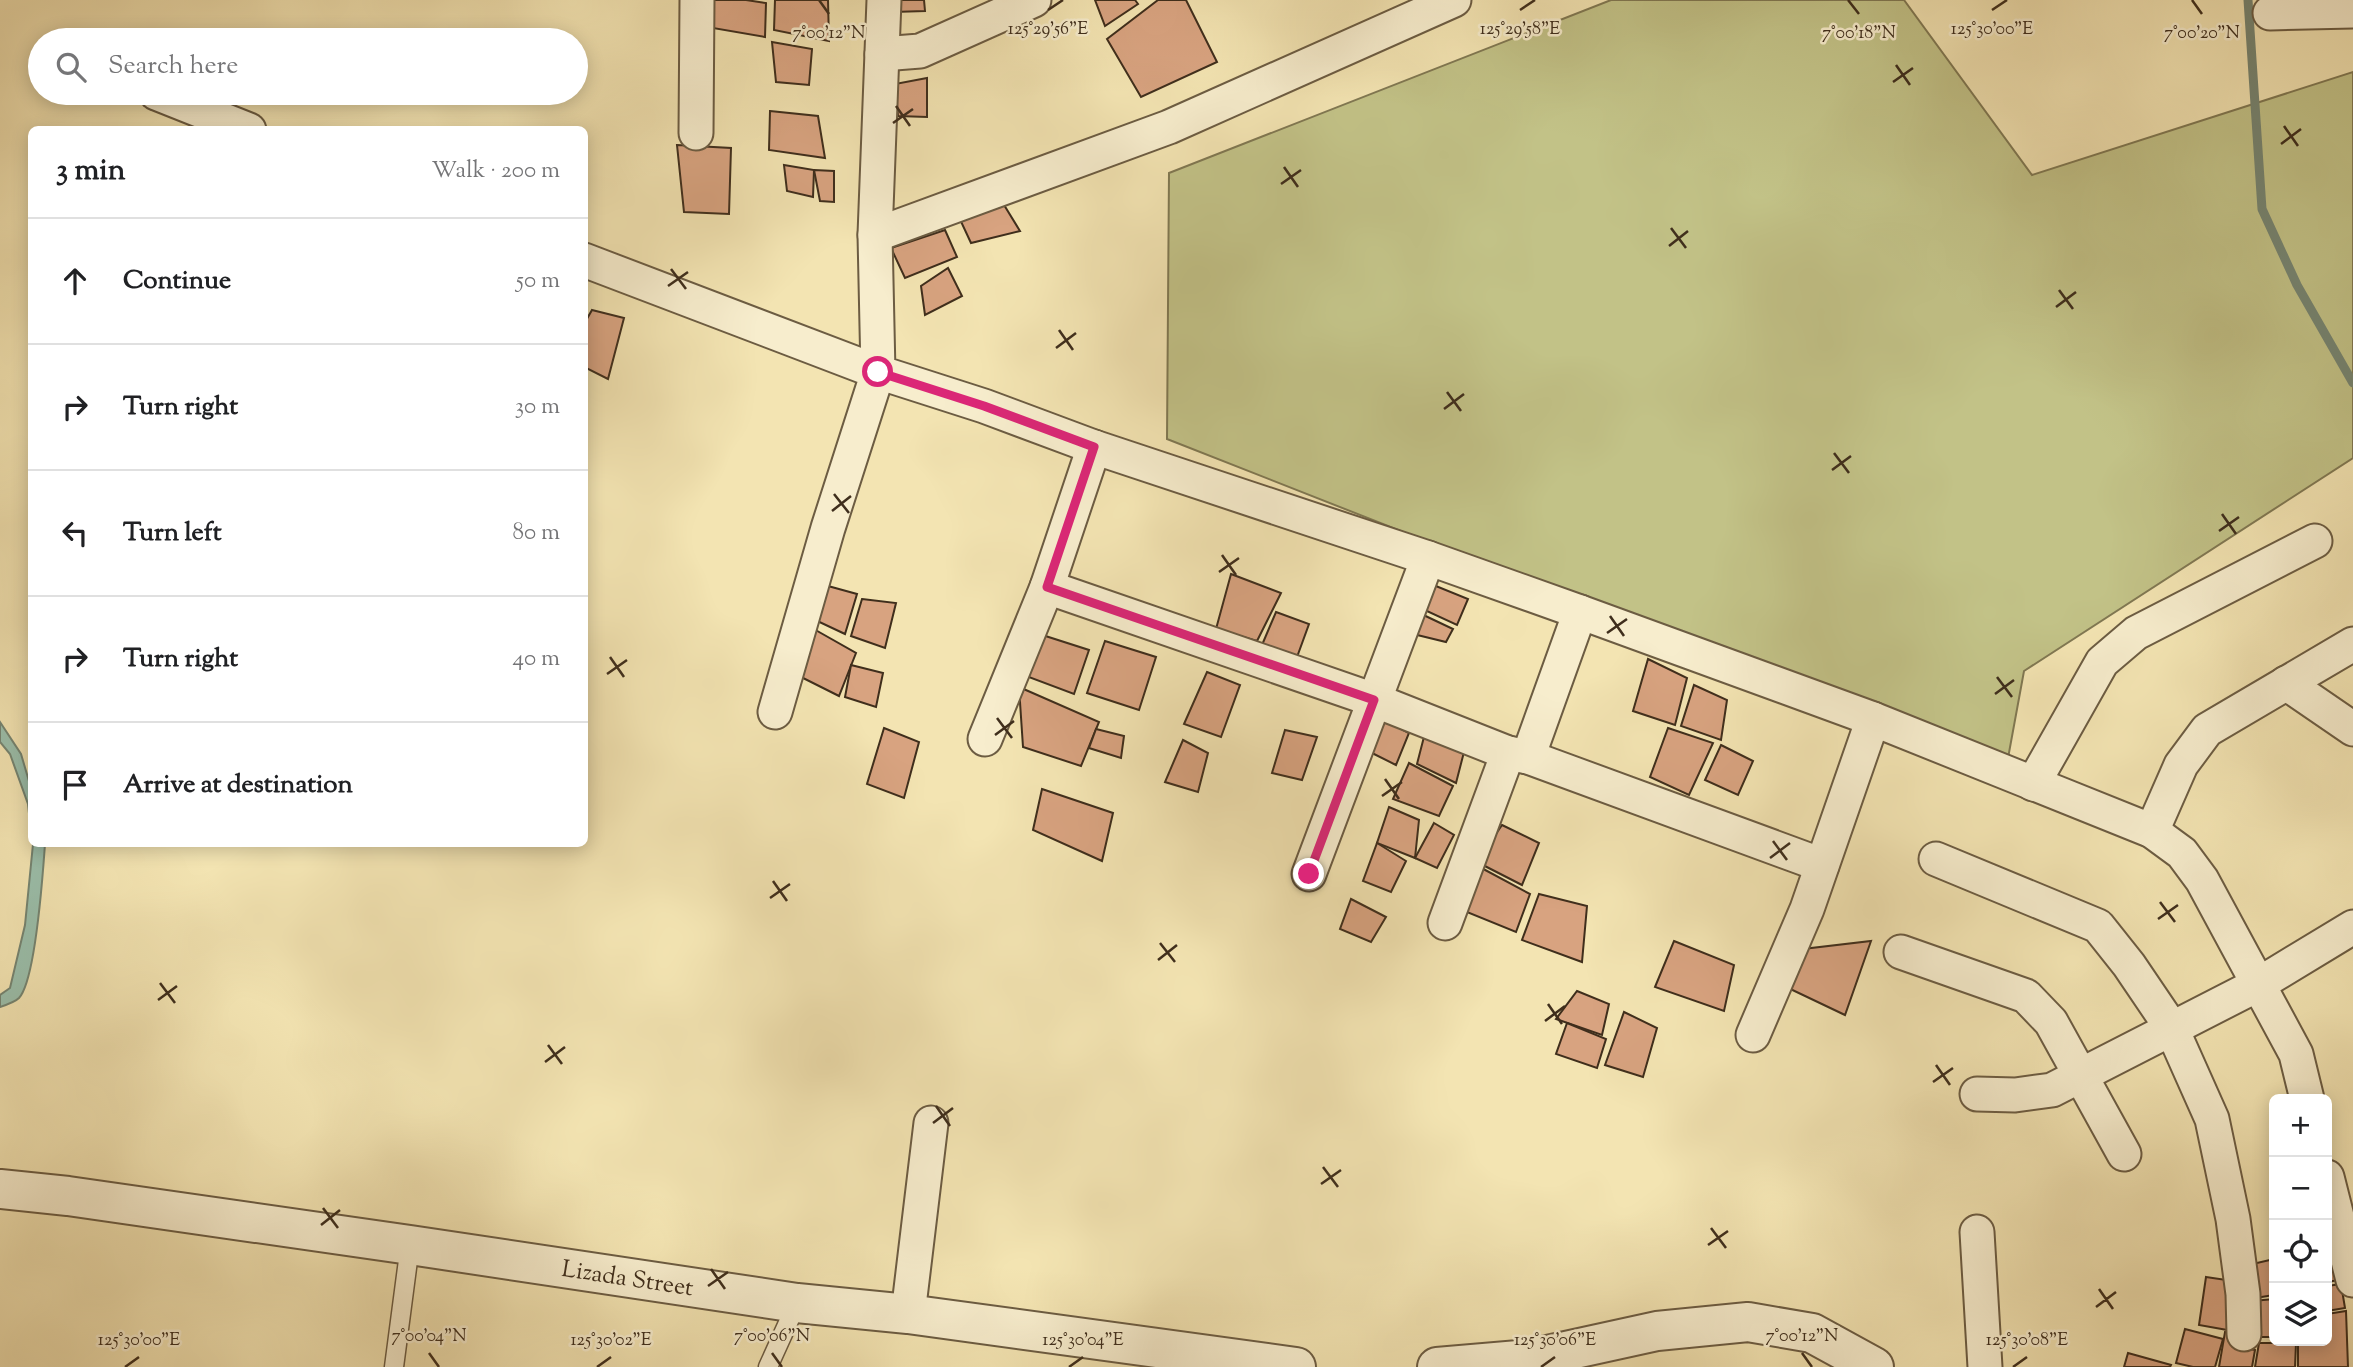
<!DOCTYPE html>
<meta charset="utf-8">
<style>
:root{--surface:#fff;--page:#f2f2f2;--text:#202124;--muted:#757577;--line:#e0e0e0}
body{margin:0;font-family:"Sorts Mill Goudy",serif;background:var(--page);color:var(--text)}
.controls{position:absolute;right:21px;bottom:21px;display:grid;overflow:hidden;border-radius:10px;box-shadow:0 4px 18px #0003}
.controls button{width:63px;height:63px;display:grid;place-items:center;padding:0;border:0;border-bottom:2px solid var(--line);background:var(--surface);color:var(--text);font:35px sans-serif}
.stop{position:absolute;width:21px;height:21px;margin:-16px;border:5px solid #db2777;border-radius:50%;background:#fff}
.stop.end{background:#db2777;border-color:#fff;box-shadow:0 2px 7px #0008}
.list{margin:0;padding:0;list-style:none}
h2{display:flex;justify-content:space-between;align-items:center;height:91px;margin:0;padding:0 28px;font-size:30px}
h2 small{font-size:23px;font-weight:400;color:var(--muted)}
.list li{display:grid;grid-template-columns:46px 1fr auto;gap:21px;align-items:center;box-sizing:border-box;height:126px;padding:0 28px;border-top:2px solid var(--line)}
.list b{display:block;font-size:26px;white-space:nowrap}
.list em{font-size:23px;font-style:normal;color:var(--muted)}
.icon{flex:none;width:38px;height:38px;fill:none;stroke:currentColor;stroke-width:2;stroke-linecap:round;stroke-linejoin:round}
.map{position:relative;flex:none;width:2353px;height:1367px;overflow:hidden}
.search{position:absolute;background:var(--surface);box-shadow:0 4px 18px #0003;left:28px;top:28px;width:560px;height:77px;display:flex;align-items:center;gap:18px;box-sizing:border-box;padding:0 24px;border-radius:38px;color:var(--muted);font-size:26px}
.panel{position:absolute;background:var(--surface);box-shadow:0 4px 18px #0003;left:28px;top:126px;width:560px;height:721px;border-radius:10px}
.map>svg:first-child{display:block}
.green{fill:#c2c287;stroke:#807852;stroke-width:2}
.water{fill:#9bbfab;stroke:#768572;stroke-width:2}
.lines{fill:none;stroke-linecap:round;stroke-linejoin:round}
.stream{stroke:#768572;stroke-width:9}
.building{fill:#d8a380;stroke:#3f2e1c;stroke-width:2}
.service-casing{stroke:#6c5c42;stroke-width:21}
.minor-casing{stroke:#6c5c42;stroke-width:37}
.tertiary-casing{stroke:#6c5c42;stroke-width:42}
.service{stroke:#f7edcd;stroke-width:18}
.minor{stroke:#f7edcd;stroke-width:33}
.tertiary{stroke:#f7edcd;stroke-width:38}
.route{stroke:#db2777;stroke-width:9}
.ticks{fill:none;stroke:#3f2e1c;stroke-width:2.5}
.labels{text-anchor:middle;stroke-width:5;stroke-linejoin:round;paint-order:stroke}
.street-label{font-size:24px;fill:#3f2e1c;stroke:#f7edcd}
.ticks-label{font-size:18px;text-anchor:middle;fill:#3f2e1c;stroke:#f7edcd;stroke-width:5;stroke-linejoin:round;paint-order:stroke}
</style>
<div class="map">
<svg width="2353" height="1367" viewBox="0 0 2353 1367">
<rect width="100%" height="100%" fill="#f3e4b2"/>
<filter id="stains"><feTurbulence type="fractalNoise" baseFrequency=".00286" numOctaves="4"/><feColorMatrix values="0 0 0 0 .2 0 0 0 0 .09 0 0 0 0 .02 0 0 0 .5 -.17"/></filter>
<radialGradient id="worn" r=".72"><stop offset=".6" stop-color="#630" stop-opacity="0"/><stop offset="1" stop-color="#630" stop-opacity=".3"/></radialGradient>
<!-- green -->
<path class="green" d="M1611,0H1904L2032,175L2353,72V458L2024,671L2006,769L1167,439L1169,173Z"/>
<!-- water -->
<g class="water">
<path d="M0,722L21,754L31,788V833L28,804L10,754L0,742Z"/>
<path d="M33,844H45C43,871 36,980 19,998C15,1002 6,1005 0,1007V995L10,988L25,925Z"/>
</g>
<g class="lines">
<!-- stream -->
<path class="stream" d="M2248,0L2262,209L2297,285L2353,383"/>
</g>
<!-- building -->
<g class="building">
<path d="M709,0H746L766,3L765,37L707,27Z"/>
<path d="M775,0H828L829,41L774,30Z"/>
<path d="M892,0H924L925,11L893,12Z"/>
<path d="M1095,0H1135L1138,4L1105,26Z"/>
<path d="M1158,0H1186L1217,62L1141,97L1107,39Z"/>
<path d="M772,42L812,49L809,85L776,82Z"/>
<path d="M927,78V117L898,116L895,84Z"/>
<path d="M770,111L818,116L825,158L769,150Z"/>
<path d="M677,145L731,148L729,214L684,212Z"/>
<path d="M784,165L814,170L813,197L787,191Z"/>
<path d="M814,170L834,171V202L820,201Z"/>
<path d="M1001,200L1020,231L971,243L957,213Z"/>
<path d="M945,230L957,257L905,278L891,248Z"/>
<path d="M948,268L962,296L925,315L921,286Z"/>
<path d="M592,310L624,318L608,379L584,367V324Z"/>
<path d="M1231,574L1281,593L1257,641L1216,629Z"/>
<path d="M1426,582L1468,599L1457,625L1416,606Z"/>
<path d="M828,586L857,594L845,634L813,619Z"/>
<path d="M862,599L896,603L885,648L851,636Z"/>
<path d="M1415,611L1453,629L1446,642L1409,633Z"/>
<path d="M1276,612L1309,624L1297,657L1262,645Z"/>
<path d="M812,628L856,653L839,696L793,673Z"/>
<path d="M1033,632L1089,650L1074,694L1018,673Z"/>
<path d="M1105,641L1156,657L1139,710L1087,693Z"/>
<path d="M1648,659L1687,678L1675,725L1633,711Z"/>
<path d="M851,665L883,673L876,707L845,697Z"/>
<path d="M1207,672L1240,685L1221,737L1184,724Z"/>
<path d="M1694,685L1727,700L1721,740L1681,726Z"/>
<path d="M1019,687L1099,722L1081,766L1023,747Z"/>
<path d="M1386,721L1409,733L1396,765L1366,750Z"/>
<path d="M884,728L919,742L904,798L867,784Z"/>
<path d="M1668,728L1713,743L1689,795L1650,777Z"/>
<path d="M1096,729L1124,736L1121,758L1089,748Z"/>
<path d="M1426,729L1464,752L1456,783L1417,764Z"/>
<path d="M1285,730L1317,737L1302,780L1272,773Z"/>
<path d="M1183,740L1208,753L1198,792L1165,782Z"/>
<path d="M1721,745L1753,761L1738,795L1705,780Z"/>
<path d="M1409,763L1453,786L1439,816L1393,799Z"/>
<path d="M1042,789L1113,813L1102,861L1033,830Z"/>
<path d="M1389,807L1419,820L1415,858L1377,843Z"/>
<path d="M1434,823L1454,835L1437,868L1415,858Z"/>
<path d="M1502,825L1539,843L1522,885L1477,862Z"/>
<path d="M1377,843L1406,861L1391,892L1363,881Z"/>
<path d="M1474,864L1530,894L1516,932L1457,908Z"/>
<path d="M1539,894L1587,906L1582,962L1522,940Z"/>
<path d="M1351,899L1386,917L1371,942L1340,929Z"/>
<path d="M1674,941L1734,965L1724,1011L1655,987Z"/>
<path d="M1871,941L1845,1015L1784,986L1803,949Z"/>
<path d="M1577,991L1609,1004L1602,1035L1556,1019Z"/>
<path d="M1624,1012L1657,1028L1643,1077L1605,1065Z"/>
<path d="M1567,1023L1606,1039L1597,1068L1556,1054Z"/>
<path d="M2332,1255L2339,1280L2327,1282V1256Z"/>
<path d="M2274,1259V1295L2249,1299L2244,1266Z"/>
<path d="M2206,1277L2240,1282L2233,1331L2199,1325Z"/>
<path d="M2341,1284L2345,1308L2327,1311V1286Z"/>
<path d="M2274,1299V1337H2252L2253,1301Z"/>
<path d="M2346,1311L2348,1367H2298V1341H2327V1314Z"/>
<path d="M2185,1329L2223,1339L2215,1367H2193L2176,1363Z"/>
<path d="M2225,1332L2247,1335L2245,1348L2255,1350L2252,1367H2219Z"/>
<path d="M2259,1343H2296L2295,1367H2255Z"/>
<path d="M2128,1353L2171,1365L2170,1367H2124Z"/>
</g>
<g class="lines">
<defs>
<g id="service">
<path d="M394,1367L410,1245"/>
<path d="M768,1367L797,1303"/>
</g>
<g id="minor">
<path d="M884,0L875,235L878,372L984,406L1094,447L1428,558L1580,612L1873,719L2152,831L2182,853L2202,880L2296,1054L2307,1099"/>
<path d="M2270,13L2353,11"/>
<path d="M882,54L920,51L1034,0"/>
<path d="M156,93L249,130"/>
<path d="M696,133L697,0"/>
<path d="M875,235L1169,127L1454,0"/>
<path d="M584,260L878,372L828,528L775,712"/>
<path d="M1047,587L1374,700L1508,753L1528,757L1822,865"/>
<path d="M2286,683L2353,729"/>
<path d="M985,739L1047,587L1094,447"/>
<path d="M1528,757L1580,612"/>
<path d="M2033,784L2102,662L2136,633L2315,541"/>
<path d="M2152,831L2181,765L2207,730L2353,644"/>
<path d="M1936,859L2098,926L2129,965L2171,1027L2212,1119L2233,1219L2243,1294L2244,1334"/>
<path d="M1309,874L1428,558"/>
<path d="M1445,923L1508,753"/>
<path d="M1901,952L2026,996L2051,1022L2124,1154"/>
<path d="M1753,1035L1807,909L1873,719"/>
<path d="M1977,1094L2015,1095L2052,1090L2259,984L2353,927"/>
<path d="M2327,1177L2353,1280"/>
<path d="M1977,1232L1985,1367"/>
<path d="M908,1314L931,1123"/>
</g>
<g id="tertiary">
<path id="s1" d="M0,1189L68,1196L410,1245L797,1303L908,1314L1296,1367"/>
<path d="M1437,1367L1529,1359L1657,1331L1748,1322L1812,1333L1874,1367"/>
</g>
</defs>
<!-- service casing -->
<use href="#service" class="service-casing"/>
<!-- minor casing -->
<use href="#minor" class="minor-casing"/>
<!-- tertiary casing -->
<use href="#tertiary" class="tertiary-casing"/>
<!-- service -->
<use href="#service" class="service"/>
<!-- minor -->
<use href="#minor" class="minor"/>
<!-- tertiary -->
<use href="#tertiary" class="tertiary"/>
</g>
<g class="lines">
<!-- route -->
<path class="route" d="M878,372L984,406L1094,447L1047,587L1374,700L1309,874"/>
</g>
<!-- ticks -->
<path class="ticks" d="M819,0L829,14M1848,0L1859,14M2192,0L2202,14M1048,10L1063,0M1520,10L1535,0M1992,10L2007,0M1896,65L1910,85M1893,82L1913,68M896,106L910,126M893,123L913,109M2284,126L2298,146M2281,144L2301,129M1284,167L1298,187M1281,184L1301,170M1671,228L1686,248M1669,246L1688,231M671,269L686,289M668,286L688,272M2059,290L2073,309M2056,307L2076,292M1059,330L1073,350M1056,348L1076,333M1447,392L1461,411M1444,409L1464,394M1834,453L1849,473M1832,470L1851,456M834,494L849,513M832,511L851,496M2222,514L2236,534M2219,531L2239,517M1222,555L1236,575M1219,572L1239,558M1610,616L1624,636M1607,633L1627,619M610,657L624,677M607,674L627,660M1997,677L2012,697M1995,694L2014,680M997,718L1012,738M995,735L1014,721M1385,779L1399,799M1382,796L1402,782M1773,841L1787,860M1770,858L1790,843M773,881L787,901M770,898L790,884M2160,902L2175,922M2158,919L2178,905M1160,943L1175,962M1158,960L1177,945M160,983L175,1003M158,1000L177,986M1548,1004L1562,1024M1545,1021L1565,1006M548,1045L562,1064M545,1062L565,1047M1936,1065L1950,1085M1933,1082L1953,1068M936,1106L950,1126M933,1123L953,1108M1323,1167L1338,1187M1321,1184L1341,1170M323,1208L338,1228M321,1225L340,1210M1711,1228L1726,1248M1708,1245L1728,1231M711,1269L725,1289M708,1286L728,1272M2099,1289L2113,1309M2096,1307L2116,1292M429,1353L439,1367M772,1353L782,1367M1802,1353L1812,1367M125,1367L139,1357M597,1367L611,1357M1069,1367L1083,1357M1541,1367L1555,1357M2013,1367L2027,1357"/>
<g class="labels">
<!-- street labels -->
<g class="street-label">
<text dy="8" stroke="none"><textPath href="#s1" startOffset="634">Lizada Street</textPath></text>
</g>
</g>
<g class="ticks-label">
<text x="1992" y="34">125°30'00"E</text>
<text x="1048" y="34">125°29'56"E</text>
<text x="1520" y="34">125°29'58"E</text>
<text x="829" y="38">7°00'12"N</text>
<text x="1859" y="38">7°00'18"N</text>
<text x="2202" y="38">7°00'20"N</text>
<text x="429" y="1341">7°00'04"N</text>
<text x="772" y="1341">7°00'06"N</text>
<text x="1802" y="1341">7°00'12"N</text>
<text x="139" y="1345">125°30'00"E</text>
<text x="611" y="1345">125°30'02"E</text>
<text x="1083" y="1345">125°30'04"E</text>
<text x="1555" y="1345">125°30'06"E</text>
<text x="2027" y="1345">125°30'08"E</text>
</g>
<rect width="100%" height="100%" filter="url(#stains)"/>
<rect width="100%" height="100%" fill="url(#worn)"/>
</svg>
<div class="controls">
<button>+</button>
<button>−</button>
<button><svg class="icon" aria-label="locate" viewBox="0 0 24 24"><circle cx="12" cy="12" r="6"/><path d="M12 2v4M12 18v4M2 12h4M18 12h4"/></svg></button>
<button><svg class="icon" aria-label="layers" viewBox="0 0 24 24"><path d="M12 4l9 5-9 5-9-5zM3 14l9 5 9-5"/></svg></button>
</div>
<div class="stop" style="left:878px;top:372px"></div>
<div class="stop end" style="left:1309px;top:874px"></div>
<div class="search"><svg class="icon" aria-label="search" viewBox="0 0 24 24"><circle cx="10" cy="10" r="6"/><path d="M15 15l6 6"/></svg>Search here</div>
<section class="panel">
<h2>3 min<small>Walk · 200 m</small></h2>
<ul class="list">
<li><svg class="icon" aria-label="ahead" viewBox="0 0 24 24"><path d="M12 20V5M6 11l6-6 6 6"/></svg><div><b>Continue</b></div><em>50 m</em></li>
<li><svg class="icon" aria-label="right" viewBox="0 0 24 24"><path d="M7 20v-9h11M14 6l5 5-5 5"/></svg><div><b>Turn right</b></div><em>30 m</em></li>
<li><svg class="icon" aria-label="left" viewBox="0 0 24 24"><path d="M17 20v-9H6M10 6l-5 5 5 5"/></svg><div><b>Turn left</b></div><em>80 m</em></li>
<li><svg class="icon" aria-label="right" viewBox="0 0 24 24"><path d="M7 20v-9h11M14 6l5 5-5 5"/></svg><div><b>Turn right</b></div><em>40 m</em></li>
<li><svg class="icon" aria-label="arrive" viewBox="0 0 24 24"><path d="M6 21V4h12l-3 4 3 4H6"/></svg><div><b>Arrive at destination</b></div></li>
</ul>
</section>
</div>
